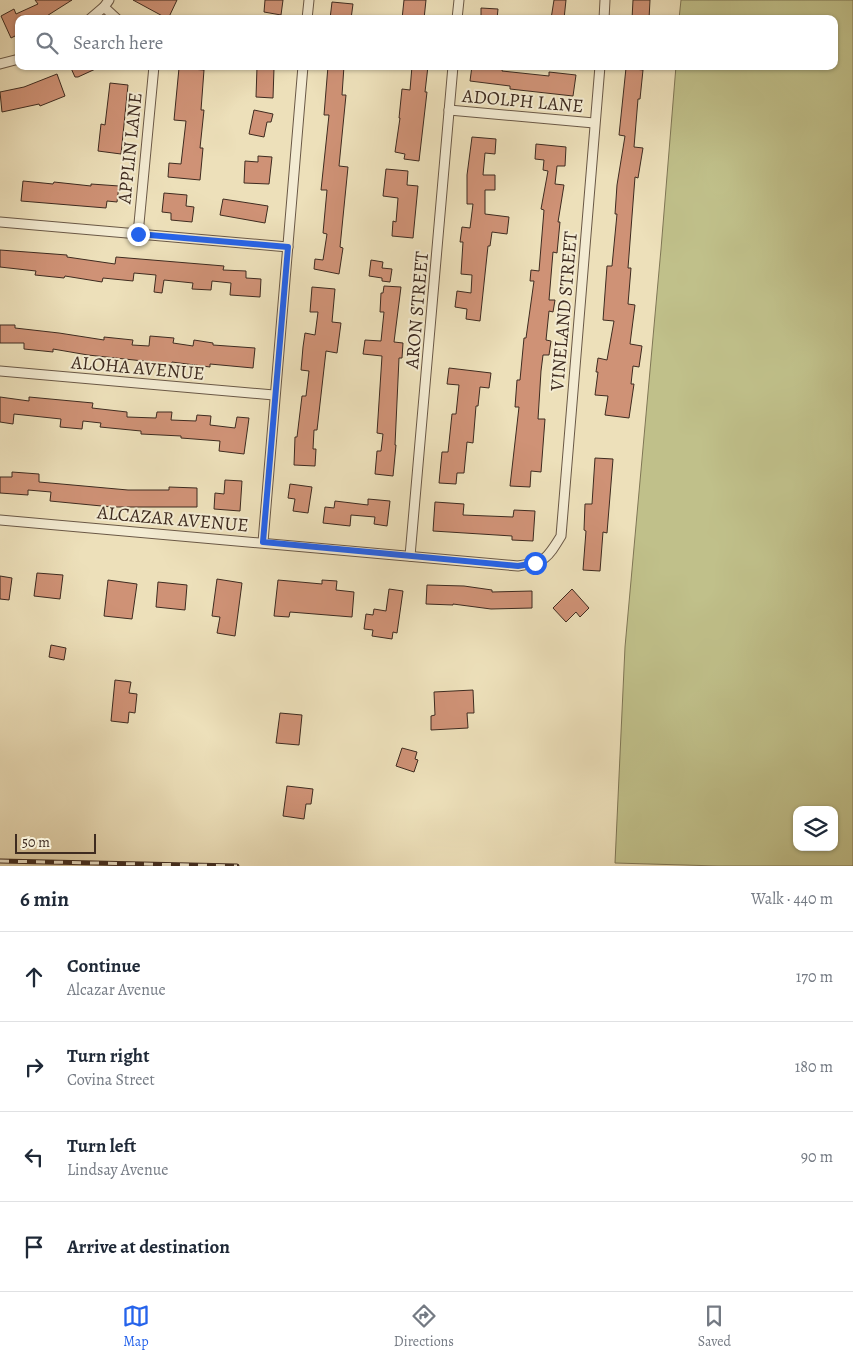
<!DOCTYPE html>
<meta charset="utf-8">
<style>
:root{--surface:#fff;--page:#f6f6f7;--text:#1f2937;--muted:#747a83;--line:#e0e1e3;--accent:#2563eb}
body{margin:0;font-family:Alegreya,serif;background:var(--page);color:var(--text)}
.controls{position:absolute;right:15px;bottom:15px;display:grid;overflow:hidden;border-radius:10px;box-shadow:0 1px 4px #0004}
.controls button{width:45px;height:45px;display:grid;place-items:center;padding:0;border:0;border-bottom:1px solid var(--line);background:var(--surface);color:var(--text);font:25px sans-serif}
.scale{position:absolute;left:15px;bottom:12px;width:81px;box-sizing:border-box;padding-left:5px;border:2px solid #3e2b20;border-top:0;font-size:14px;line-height:18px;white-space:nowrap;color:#3e2b20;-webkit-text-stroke:4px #f3ebd2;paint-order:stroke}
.stop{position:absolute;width:15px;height:15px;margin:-11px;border:4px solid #2563eb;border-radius:50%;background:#fff}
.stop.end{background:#2563eb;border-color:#fff;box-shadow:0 1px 5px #0008}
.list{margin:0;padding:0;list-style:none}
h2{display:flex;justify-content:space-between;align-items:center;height:65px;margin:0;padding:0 20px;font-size:21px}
h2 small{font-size:16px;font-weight:400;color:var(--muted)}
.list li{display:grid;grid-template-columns:32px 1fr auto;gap:15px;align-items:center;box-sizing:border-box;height:90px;padding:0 20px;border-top:1px solid var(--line)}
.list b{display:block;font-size:19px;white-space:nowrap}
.list p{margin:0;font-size:16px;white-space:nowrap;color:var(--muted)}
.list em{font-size:16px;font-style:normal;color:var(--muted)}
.icon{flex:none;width:28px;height:28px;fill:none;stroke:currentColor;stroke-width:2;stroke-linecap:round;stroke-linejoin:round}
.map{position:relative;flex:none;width:853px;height:866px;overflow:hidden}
.search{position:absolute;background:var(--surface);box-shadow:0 1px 4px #0004;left:15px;right:15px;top:15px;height:55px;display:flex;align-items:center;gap:12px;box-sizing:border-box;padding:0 18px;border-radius:10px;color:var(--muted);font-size:19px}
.sheet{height:425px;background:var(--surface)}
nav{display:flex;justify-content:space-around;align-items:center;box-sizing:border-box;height:70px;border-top:1px solid var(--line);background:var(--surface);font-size:14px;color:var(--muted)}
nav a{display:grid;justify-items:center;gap:2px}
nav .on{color:var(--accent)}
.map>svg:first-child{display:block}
.green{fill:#c0c08a;stroke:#7f7655;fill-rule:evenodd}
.building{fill:#cf9276;stroke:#3e2b20}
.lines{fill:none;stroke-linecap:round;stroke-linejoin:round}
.street-casing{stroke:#6a5846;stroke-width:11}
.street{stroke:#f3ebd2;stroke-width:9}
.rail-casing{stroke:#3e2b20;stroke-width:5}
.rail{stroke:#f3ebd2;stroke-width:3;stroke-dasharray:9;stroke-linecap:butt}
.route{stroke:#2563eb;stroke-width:6}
.labels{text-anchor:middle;stroke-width:4;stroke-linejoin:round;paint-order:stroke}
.street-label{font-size:19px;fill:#3e2b20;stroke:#f3ebd2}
</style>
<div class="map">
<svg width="853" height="866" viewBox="0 0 853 866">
<rect width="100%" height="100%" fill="#ede0ba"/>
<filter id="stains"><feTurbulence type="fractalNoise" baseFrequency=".004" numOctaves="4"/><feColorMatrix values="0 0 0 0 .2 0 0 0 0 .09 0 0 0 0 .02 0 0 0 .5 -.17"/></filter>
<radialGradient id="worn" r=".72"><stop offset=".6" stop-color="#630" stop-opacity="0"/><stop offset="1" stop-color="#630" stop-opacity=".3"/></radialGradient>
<!-- green -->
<path class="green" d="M681,0H853V866H718L615,863L625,647L661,249L676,66H834V19H679ZM797,810H834V847H797Z"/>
<!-- building -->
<g class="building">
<path d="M35,0H72L42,19H19V34L11,38L1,16L14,9L16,14L38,4Z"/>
<path d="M133,0H177L168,19Z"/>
<path d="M265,0H283L281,15L264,12Z"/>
<path d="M404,0H426L424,19H402Z"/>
<path d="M554,0H566L564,19H551Z"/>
<path d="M633,0H650L649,19H632Z"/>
<path d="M332,2L353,4L351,19H330Z"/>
<path d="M481,8L498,9L497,19H481Z"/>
<path d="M70,66H102L78,77H75Z"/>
<path d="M328,66H344L342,95H346L339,166L348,167L340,247L343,248L339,274L314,269L315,259L323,260L327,234L323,233L327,190H321L329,115H324Z"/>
<path d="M412,66H428L425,92H427L419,161L404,159L405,154L395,152L400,118H399L402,89L410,90Z"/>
<path d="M472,66H503L502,71L549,76V72L576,75L573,96L510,89V86L470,81Z"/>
<path d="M257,67L274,68L273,98L256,97Z"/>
<path d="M179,68L204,70L201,110H204L200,148H203L200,180L168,177L169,163L181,164L186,121L174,120Z"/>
<path d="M626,68L643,70L640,99H638L634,147L643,148L638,178L635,177L628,268H631L628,304L635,305L630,344L642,346L639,367L633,366L631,384H634L629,418L605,415L608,396L595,395L598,372H596L598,358L607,360L614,321L603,320L607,266H612L617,214H615L617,185L625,136L619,135Z"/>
<path d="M57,74L65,96L40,106L39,104L2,112L0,92L24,87Z"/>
<path d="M110,83L128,85L121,154L98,151L101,124L105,125Z"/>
<path d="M254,110L273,114L271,122H267L264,137L249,134Z"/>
<path d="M472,137L496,139L495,154L485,153L483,175H495V190H485V214L509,217L507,234L492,232L490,246H488L480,321L466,319L467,309L455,307L457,291L471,293L472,275L461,274L463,242H460L462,227L470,228L473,204H467V175Z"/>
<path d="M536,144L566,147L565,166H557L555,184L564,185L558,222H560L557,253L553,252L549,300H555L553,312L549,311L546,340L551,341L549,355H543L541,371L538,419H545L541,472L531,471L530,487L510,486L519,407H515L517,380H520L524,338H526L534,281H530L531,270L539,271L544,210L541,209L548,171L543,170L544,160L535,159Z"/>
<path d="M258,156L272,157L269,184L244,183L245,161L258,162Z"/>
<path d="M386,169L408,171L407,185L418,186L413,238L392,236L393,221L396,222L398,198L383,196Z"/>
<path d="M23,181L53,184L54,182L91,186V184L119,186L117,202L107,201L106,208L21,201Z"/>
<path d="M164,193L187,195L186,206L194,207L192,222L171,220V213L162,212Z"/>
<path d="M223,199L268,206L265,223L220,215Z"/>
<path d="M0,250L67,255V257L115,264L116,257L224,266L223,270L246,271V278L261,279L260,297L230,295L231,283L212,281L211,290L192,289L193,283L164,280L162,293L154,292L156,275L134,273L133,281L103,278L102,282L65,276L64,278L35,275L36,271L0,267Z"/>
<path d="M371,260L383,262L382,268L392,269L390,282L382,281V278L369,276Z"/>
<path d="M384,286L401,287L394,342L403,343L402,358H399L395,445H396L393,476L375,474L377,451H381L383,434L377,433L382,356L363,354L365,340L381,341L384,312H380L381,293H383Z"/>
<path d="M312,287L335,289L332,322L341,323L337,353L326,351L317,430H314L313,449H316L315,466L294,465L295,437H297L302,396H306L309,371L301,370L303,347L305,333L315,335L318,312H310Z"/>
<path d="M0,325H15V328L59,333L104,340V337L133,340L132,345L149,346L150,336L174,338L173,343L193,346L194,340L213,343V345L255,348L253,368L210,364V367L172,362L171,364L88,355L53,349V352L24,349V343H0Z"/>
<path d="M449,368L491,373L489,388L480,387L478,406H476L473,443L467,442L464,473H457L456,484L439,483L442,452H448L452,414H456L459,385L447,384Z"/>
<path d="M0,397L29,401V397L93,403L92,408L127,412V417L156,418L157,412H172L171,420L196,421L197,415L211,416L210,425L235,428L237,417L249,418L244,454L219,451L220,441L181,438V436L141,434V431L100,427L101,423L83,421L82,429L60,427L61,419L14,414L13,424L0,422Z"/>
<path d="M595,458L613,459L607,533L603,532L600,571L583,570L586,531L584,530L585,504H592Z"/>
<path d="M12,472L39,474V482L128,490H169V487L197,488V507H112L50,501L51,492L28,490V495L0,493V477H12Z"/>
<path d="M225,480L242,481L240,511L214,509L215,493L224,494Z"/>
<path d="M290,484L312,487L308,513L293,511L295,499L288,498Z"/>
<path d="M368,499L390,501L387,526L374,524L375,517L351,515L350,526L323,523L325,507L334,508L335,501L368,505Z"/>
<path d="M435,502L464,504L463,515L513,517L514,510L535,511L533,541L512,540V536L433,531Z"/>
<path d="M37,573L63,575L60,599L34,596Z"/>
<path d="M0,576L12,578L9,600L0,599Z"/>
<path d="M217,579L242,583L235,636L217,633L220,617L212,616Z"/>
<path d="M108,580L137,584L132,619L104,616Z"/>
<path d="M278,580L322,584V580L337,581L336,590L354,592L352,617L290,612L289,617L274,616Z"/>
<path d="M158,582L187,585L185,610L156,607Z"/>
<path d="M427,585L464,586L492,590V592L532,591V608L491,609L453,604V605L426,604Z"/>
<path d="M389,589L403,591L397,633L393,632L392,639L372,636L373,630L364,629L366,614L373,615L374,609L386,611Z"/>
<path d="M572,589L589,608L580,617L576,612L566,622L553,608Z"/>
<path d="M51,645L66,648L64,660L49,657Z"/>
<path d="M115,680L131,682L129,693L137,694L135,713L129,712L128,723L111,721Z"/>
<path d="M473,690L474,713H467L468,728L431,730V716L435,715L434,692Z"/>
<path d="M280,713L302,715L299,745L276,743Z"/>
<path d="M402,748L417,752L415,759L418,760L414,772L396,766Z"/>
<path d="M287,786L313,789L311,804H306L304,819L283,816Z"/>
</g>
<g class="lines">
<defs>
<g id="street">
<path d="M104,7L117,19"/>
<path d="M90,19L104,7L109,0"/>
<path d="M307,19L309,0"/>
<path d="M457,19L459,0"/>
<path d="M604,19L605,0"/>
<path d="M0,64L19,59"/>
<path d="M449,110L594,123"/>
<path d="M0,222L288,247"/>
<path d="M138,234L154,66"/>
<path d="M0,371L274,395"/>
<path d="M0,520L518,566C545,562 547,559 561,536L600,66"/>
<path d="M263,542L303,66"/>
<path d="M410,556L453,66"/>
</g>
</defs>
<!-- street casing -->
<use href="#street" class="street-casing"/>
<!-- street -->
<use href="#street" class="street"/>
<defs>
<path id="rail" d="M0,861L237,866"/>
</defs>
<!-- rail casing -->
<use href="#rail" class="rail-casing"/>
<!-- rail -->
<use href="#rail" class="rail"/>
</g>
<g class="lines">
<!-- route -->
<path class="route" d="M138,234L288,247L263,542L518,566L535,563"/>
</g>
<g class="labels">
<!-- street labels -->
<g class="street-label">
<text transform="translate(523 100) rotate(5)" y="7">ADOLPH LANE</text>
<text transform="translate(129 148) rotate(-84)" y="7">APPLIN LANE</text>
<text transform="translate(416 310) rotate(-85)" y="7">ARON STREET</text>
<text transform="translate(563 311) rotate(-85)" y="7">VINELAND STREET</text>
<text transform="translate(138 367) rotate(5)" y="7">ALOHA AVENUE</text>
<text transform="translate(173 518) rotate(5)" y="7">ALCAZAR AVENUE</text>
</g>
</g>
<rect width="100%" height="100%" filter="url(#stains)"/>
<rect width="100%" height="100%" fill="url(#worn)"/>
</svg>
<div class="controls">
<button><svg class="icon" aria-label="layers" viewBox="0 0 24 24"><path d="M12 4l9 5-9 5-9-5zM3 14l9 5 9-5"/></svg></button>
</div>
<div class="scale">50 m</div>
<div class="stop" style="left:535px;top:563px"></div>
<div class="stop end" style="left:138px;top:234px"></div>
<div class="search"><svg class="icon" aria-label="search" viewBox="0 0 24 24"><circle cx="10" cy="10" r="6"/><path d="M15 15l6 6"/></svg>Search here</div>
</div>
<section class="sheet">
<h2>6 min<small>Walk · 440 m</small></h2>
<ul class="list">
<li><svg class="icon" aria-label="ahead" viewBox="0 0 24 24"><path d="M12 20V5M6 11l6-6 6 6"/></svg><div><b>Continue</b><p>Alcazar Avenue</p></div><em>170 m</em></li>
<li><svg class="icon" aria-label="right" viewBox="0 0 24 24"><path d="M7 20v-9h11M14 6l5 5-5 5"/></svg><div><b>Turn right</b><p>Covina Street</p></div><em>180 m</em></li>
<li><svg class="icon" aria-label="left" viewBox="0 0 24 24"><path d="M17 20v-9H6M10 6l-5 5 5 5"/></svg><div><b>Turn left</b><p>Lindsay Avenue</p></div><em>90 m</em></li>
<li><svg class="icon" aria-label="arrive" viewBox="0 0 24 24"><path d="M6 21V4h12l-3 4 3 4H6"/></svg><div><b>Arrive at destination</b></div></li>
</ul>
</section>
<nav>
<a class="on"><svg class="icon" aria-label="map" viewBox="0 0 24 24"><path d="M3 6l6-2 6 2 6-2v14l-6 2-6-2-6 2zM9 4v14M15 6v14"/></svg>Map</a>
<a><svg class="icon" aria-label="directions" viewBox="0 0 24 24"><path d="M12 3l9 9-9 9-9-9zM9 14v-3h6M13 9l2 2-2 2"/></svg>Directions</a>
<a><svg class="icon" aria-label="saved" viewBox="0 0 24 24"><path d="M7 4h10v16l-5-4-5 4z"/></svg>Saved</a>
</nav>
